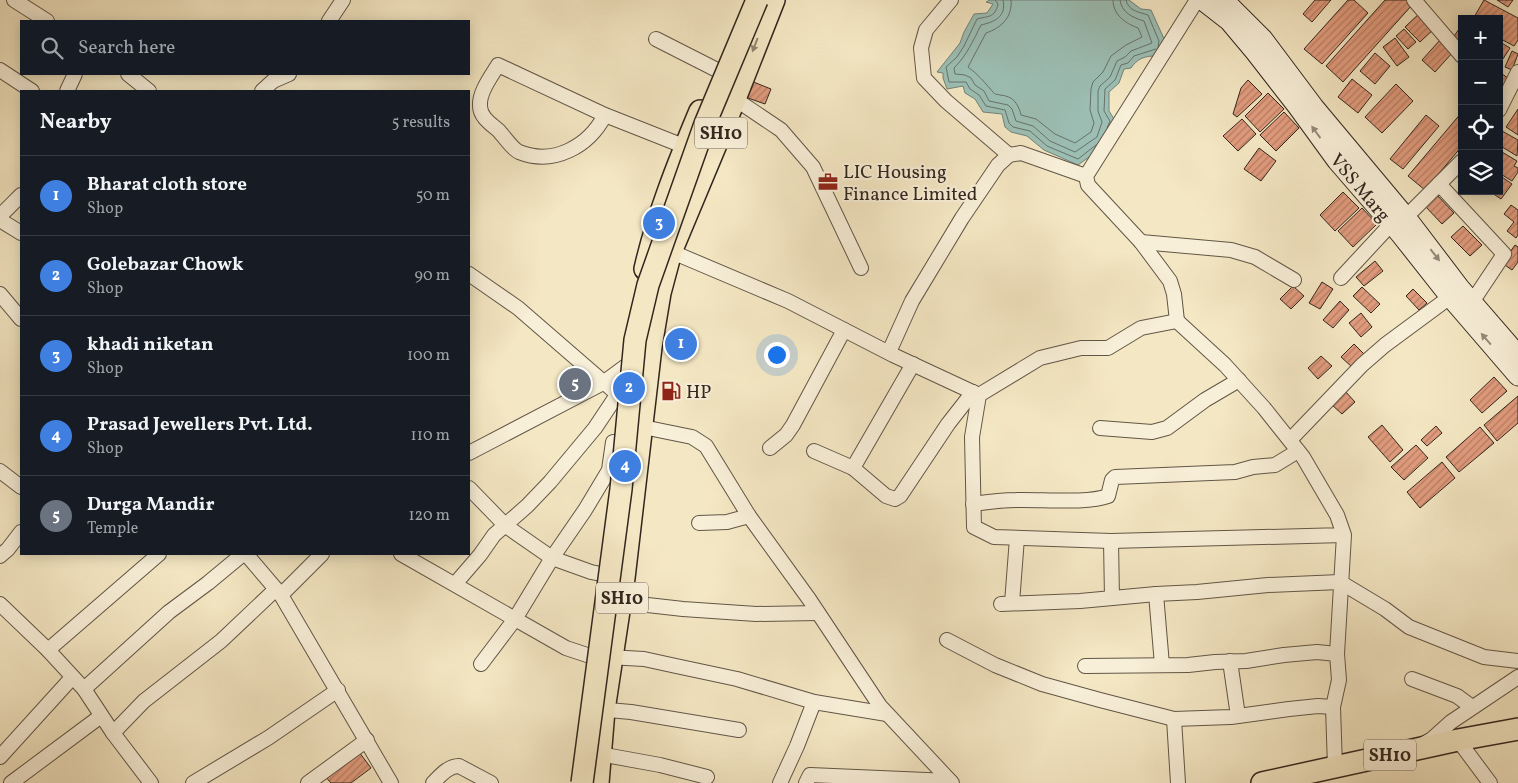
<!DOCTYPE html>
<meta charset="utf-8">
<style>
:root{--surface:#171b24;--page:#242831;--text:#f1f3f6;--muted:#9ea1a6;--line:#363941;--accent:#c59692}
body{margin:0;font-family:Vollkorn,serif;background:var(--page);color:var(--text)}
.controls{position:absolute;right:15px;top:15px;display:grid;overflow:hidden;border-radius:0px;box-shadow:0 2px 12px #0003}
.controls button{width:45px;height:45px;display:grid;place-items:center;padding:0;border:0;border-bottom:1px solid var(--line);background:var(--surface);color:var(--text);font:25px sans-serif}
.you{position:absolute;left:776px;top:354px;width:18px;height:18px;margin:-12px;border:4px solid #fff;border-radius:50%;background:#1a73e8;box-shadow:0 0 0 8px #1a73e833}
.badge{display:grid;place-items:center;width:32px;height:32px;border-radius:50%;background:var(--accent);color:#fff;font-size:16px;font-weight:700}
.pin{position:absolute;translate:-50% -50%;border:2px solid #fff;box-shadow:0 1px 5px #0006}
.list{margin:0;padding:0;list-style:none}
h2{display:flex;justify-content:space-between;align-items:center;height:65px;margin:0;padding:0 20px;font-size:21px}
h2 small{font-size:16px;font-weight:400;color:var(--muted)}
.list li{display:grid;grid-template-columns:32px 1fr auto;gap:15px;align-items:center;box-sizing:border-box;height:80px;padding:0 20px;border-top:1px solid var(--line)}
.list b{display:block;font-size:19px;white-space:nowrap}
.list p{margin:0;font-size:16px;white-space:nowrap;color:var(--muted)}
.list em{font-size:16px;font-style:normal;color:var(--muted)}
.icon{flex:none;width:28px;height:28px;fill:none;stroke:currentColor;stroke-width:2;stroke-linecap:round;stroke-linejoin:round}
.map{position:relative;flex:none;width:1518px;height:783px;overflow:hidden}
.search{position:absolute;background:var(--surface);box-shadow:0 2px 12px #0003;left:20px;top:20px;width:450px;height:55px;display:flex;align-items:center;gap:12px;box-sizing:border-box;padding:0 18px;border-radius:0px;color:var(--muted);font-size:19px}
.panel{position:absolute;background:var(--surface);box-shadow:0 2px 12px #0003;left:20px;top:90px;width:450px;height:465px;border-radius:0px}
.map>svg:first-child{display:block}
.water{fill:#9cbfb5;stroke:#728279}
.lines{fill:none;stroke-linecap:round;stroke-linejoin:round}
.shore{stroke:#67726a;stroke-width:1}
.building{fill:url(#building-hatch);stroke:#32261e}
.minor-casing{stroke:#625647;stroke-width:16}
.secondary-casing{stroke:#32261e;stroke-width:21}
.primary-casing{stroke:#32261e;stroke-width:24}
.minor{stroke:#f8efd8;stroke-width:14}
.secondary{stroke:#f8efd8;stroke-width:19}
.primary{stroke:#f4e7c3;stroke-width:21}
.primary-bridge-casing{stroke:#32261e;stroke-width:24;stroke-linecap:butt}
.primary-bridge{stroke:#f4e7c3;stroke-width:21}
.oneway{fill:#938670}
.oneway2{fill:#958a7b}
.labels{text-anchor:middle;stroke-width:4;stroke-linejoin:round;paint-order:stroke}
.shield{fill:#f8efd8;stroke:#6d6256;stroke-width:1}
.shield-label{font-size:18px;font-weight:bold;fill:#32261e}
.poi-label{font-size:19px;fill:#32261e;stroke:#f8efd8;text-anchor:start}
.street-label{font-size:19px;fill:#32261e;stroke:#f8efd8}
</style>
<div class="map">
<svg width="1518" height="783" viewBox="0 0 1518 783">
<defs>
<pattern id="building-hatch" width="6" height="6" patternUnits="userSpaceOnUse" patternTransform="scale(1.25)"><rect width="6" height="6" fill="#e29c7e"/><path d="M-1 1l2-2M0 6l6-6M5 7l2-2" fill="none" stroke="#b87f67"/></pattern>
</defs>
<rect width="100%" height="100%" fill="#f4e7c3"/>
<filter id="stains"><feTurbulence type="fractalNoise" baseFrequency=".004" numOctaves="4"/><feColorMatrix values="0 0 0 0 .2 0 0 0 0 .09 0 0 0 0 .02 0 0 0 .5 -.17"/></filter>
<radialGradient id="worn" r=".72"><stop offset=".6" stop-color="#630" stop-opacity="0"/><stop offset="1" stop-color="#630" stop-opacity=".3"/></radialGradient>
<!-- water -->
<path class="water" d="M990,0H1129L1141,9L1151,10L1165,41L1155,56C1144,56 1137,59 1131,68L1124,69L1119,83L1109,92V111L1114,119L1107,144L1078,165L1044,150L1027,136L1011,132L1005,127L1002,114L983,112L975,99L965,93L963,86L947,89L943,78V73L937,72L960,43L964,32L974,14L987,13L993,4L986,2Z"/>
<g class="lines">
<!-- shore -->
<g class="shore">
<path d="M995,0L998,4C995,18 988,16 977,19L964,46L957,57L946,67L949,82H966L970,89L979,95L986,106L1005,110L1009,123L1013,127L1030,131L1047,146L1078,159L1096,145"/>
<path d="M1003,0C1007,17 994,22 981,25C973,41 967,55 954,68L955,74L965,75L971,78L975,85L984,91L989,101L1008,105L1012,109L1016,121L1033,126L1050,141L1075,152L1097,137L1102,122L1098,111V91L1100,86L1110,77L1117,61L1125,57L1131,51L1152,43L1144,21C1133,18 1121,12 1120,0"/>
<path d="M1011,0C1013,17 1001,28 986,33L968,67C978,74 985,83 993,92C995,95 997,94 1000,95C1013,96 1018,103 1021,115L1036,119L1055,134L1075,143L1091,132L1094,123L1090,110L1091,89L1093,82L1103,72L1111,56L1126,45L1142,37L1138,28C1125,23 1113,15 1113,0"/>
<path d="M1126,0C1128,11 1139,12 1148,15L1159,41L1158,47"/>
<path d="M1107,128L1110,121L1104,111L1105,89L1115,80L1121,65L1128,63L1134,56L1156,49"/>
</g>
</g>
<!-- building -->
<g class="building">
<path d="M1315,0H1331L1312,22L1303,14Z"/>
<path d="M1348,0H1354L1368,13L1322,64L1304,49Z"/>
<path d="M1385,0H1408L1413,4L1343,82L1326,66Z"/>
<path d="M1484,0L1518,18V40L1514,46L1499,38V19H1473Z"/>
<path d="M1497,0H1513L1508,7Z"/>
<path d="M1422,11L1436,27L1420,42L1405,27Z"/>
<path d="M1462,25V45L1452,39Z"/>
<path d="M1404,29L1416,42L1408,49L1396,36Z"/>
<path d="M1395,38L1409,57L1397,66L1383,47Z"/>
<path d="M1440,40L1453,52L1435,72L1422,60Z"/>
<path d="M1500,42L1510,48L1499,65V43Z"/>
<path d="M1512,51L1518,54L1512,70L1505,67Z"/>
<path d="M1375,53L1390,66L1375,84L1360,71Z"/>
<path d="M1499,72L1511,80L1502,95L1499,92Z"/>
<path d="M1352,79L1372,95L1358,113L1338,97Z"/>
<path d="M1248,80L1262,94L1237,117L1233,114L1241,88Z"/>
<path d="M751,81L771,89L765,104L745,97Z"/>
<path d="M1396,84L1413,101L1382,133L1365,117Z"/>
<path d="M1268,93L1284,109L1260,132L1245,116Z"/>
<path d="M1518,109V135L1506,127Z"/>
<path d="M1284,112L1299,128L1276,151L1260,135Z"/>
<path d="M1462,112V146L1425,190L1408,176Z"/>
<path d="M1426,115L1439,126L1403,169L1390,159Z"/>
<path d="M1242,119L1256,134L1238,151L1223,136Z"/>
<path d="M1502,131L1518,140L1517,156L1499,145V135Z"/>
<path d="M1259,148L1276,161L1261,181L1244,169Z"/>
<path d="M1502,152L1517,161L1514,166L1518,168V172L1512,181L1499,173V157Z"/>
<path d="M1499,175L1512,184L1501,199L1489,191H1499Z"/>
<path d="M1343,192L1359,208L1335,231L1320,215Z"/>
<path d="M1436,194L1454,213L1442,224L1424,205Z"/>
<path d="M1511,205L1518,210V235L1516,238L1507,231L1514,222L1504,214Z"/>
<path d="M1362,208L1377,224L1353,247L1338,231Z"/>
<path d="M1463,226L1482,245L1470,256L1451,237Z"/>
<path d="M1515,245L1518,247V262L1512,270L1502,263Z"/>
<path d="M1375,261L1383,271L1364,286L1356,277Z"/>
<path d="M1322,282L1333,289L1320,309L1309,303Z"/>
<path d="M1293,286L1304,296L1291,309L1280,299Z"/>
<path d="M1362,287L1380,304L1371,313L1353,296Z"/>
<path d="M1413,289L1427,303L1419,310L1406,296Z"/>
<path d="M1340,301L1349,310L1333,328L1323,320Z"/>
<path d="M1361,313L1372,327L1361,337L1349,323Z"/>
<path d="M1354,344L1365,355L1352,367L1341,357Z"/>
<path d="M1321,356L1332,366L1318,379L1308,368Z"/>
<path d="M1494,377L1507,391L1482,413L1470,400Z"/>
<path d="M1345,391L1355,402L1342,414L1331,404Z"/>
<path d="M1518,396V423L1497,441L1484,425Z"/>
<path d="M1382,425L1403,450L1390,462L1368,437Z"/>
<path d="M1436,426L1442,433L1427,446L1421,440Z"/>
<path d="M1480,427L1494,443L1459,472L1446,457Z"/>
<path d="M1416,445L1428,458L1404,480L1391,467Z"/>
<path d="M1442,462L1455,478L1420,508L1407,492Z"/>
<path d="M356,748L371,768L351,783H331L323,774Z"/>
</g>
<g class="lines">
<defs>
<g id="minor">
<path d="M14,0L47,21"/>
<path d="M951,0L926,30L921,48L924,78L946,101L1009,155"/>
<path d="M1414,0L1462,56"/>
<path d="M329,21L343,0"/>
<path d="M656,39L717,70"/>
<path d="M0,70L32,91"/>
<path d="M128,74L149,91"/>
<path d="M67,91L75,74"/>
<path d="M262,91L273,81L289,74"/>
<path d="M735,99L781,130L813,167L861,268"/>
<path d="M1499,110L1518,72"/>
<path d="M605,115C589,146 554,166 519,152C512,149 504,136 498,130C491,124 480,117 480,106C479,92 491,77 498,65L605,115L691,149"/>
<path d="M1439,184L1504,254L1472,302"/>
<path d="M0,216L21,195"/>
<path d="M1406,217L1462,161"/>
<path d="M0,220L21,233"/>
<path d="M1141,242L1231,250L1255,257L1294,280"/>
<path d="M665,249L788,301L893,355L979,395"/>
<path d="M469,274L518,308L623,399"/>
<path d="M1341,278L1392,223"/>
<path d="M0,294L21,319"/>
<path d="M1177,321L1174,294L1170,281L1141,242L1088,185L1086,176L1197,0"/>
<path d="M889,352L912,301L962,218L998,165L1009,155L1021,153L1086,176"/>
<path d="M643,427L692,437L706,446L749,516L809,599L880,706L952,783"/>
<path d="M1100,428L1152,432L1167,428L1205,400L1239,380"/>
<path d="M1290,440L1362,365L1385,345L1450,297"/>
<path d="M770,448L786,435L793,425L844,330"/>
<path d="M814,451L853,468L886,496L895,499L900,496L948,424L973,392"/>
<path d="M469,453L603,383L637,358"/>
<path d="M853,468L913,364"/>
<path d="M0,471L21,487"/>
<path d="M469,488L506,526L552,558L591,572L616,577"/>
<path d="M973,504C987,502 1002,500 1016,500C1040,499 1087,504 1108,496L1112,480L1115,477L1235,472L1253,467L1275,465L1298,451"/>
<path d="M699,523L727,522L749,516"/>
<path d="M1111,541L1112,598"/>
<path d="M246,554L281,595L391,783"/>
<path d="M401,554L566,648L590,656L644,659L676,666L737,679L814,702L797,746L780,783"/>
<path d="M0,556L8,549L21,532"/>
<path d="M455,584L480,555L494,535L527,506L550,482L595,428L617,395"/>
<path d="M1156,594L1162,665"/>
<path d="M281,595L322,554"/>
<path d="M612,601L683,609L756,614L818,613"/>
<path d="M1012,603L1017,538"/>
<path d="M0,604L48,650L84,689L113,733L151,783"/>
<path d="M1001,604L1080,601L1156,594L1197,592L1268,585L1340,582L1385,609L1409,627L1484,657L1518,661"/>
<path d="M947,640L995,665L1042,684L1100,700L1174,719L1231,717L1289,709L1318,706L1333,707"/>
<path d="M48,650L159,554"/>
<path d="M1230,661L1238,716"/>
<path d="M481,664L515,619L552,558L585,510L609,470L613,442L634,444"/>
<path d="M1085,666L1188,665L1215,662L1246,661L1284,655L1317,652L1337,654"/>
<path d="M1412,679L1457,696L1472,707"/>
<path d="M84,689L169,612L208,583L243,554"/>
<path d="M814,702L887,714"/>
<path d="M597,709L631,712L739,730"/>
<path d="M1174,719L1178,783"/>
<path d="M113,733L144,701L221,641L276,589"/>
<path d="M1458,740L1490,783"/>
<path d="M1423,744L1432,739L1451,722L1518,677"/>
<path d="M594,753L660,765L707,777"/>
<path d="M0,757L69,681L73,678"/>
<path d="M1335,767L1333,707L1339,680L1337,654L1344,535L1337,515L1303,457L1264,408L1225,365L1177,321L1141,328L1108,348H1081L1040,358L979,395L972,437L974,527L994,537L1111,541L1344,535"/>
<path d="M11,783L101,716"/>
<path d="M193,783L268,738L338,690"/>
<path d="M308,783L367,740"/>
<path d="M433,783C440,776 448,766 459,766L491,783"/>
<path d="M806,783L810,775L950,781"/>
</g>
<g id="secondary">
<path d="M1202,0L1229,21L1255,52L1297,106L1337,161L1401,235L1450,297L1518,376"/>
<path d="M1224,0L1263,39L1314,107L1406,217L1460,288L1518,355"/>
</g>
<g id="primary">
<path d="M645,269C657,216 679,161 700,111"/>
<path d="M598,783L604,710L624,578L651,347L660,293L671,252L735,99L774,0"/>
<path d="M1262,783L1458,740L1518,729"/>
</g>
</defs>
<!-- minor casing -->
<use href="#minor" class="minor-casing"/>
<!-- secondary casing -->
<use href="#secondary" class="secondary-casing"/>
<!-- primary casing -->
<use href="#primary" class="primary-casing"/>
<!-- minor -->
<use href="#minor" class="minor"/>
<!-- secondary -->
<use href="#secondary" class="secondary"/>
<!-- primary -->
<use href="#primary" class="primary"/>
<defs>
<path id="primary-bridge" d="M582,783L621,489L635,340L648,285L705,124L757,0"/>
</defs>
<!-- primary-bridge casing -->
<use href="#primary-bridge" class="primary-bridge-casing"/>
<!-- primary-bridge -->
<use href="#primary-bridge" class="primary-bridge"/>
</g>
<!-- one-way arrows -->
<defs><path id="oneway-solid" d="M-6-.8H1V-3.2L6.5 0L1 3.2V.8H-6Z" transform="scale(1.25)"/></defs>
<use class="oneway" href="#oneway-solid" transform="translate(755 45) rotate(111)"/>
<g class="oneway2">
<use href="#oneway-solid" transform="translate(1316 132) rotate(-126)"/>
<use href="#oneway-solid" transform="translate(1435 255) rotate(52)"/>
<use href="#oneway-solid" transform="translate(1486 339) rotate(-131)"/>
</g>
<!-- icons -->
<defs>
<symbol id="office-bare" viewBox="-9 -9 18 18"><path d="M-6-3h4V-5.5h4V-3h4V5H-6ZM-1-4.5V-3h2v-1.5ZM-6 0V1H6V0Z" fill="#8f2418" stroke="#f8efd8" stroke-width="2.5" paint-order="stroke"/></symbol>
<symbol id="fuel-bare" viewBox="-9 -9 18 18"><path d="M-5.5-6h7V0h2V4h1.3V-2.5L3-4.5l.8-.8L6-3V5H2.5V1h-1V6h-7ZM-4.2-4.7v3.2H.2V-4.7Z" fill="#8f2418" stroke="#f8efd8" stroke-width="2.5" paint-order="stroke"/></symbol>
</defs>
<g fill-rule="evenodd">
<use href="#office-bare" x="814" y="168" width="28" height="28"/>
<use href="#fuel-bare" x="657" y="377" width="28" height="28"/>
</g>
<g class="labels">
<!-- shield labels -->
<g class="shield">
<rect x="695" y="117.5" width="52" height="31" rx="4"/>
<rect x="596" y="582.5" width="52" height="31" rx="4"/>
<rect x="1364" y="739.5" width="52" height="31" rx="4"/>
</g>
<g class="shield-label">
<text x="721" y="139">SH10</text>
<text x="622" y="604">SH10</text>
<text x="1390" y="761">SH10</text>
</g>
<!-- poi labels -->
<g class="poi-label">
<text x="843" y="178">LIC Housing<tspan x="843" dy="22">Finance Limited</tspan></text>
<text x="686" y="398">HP</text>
</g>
<!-- street labels -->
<g class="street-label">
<text transform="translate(1361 187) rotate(50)" y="7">VSS Marg</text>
</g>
</g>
<rect width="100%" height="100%" filter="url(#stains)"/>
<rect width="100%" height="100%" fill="url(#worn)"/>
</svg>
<div class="controls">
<button>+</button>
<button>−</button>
<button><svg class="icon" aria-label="locate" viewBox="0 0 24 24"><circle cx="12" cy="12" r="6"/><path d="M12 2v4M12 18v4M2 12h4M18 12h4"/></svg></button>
<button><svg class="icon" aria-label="layers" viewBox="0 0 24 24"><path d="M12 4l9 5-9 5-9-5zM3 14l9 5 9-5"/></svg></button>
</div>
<div class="you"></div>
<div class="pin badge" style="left:681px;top:344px;background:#3f7fe0">1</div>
<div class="pin badge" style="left:629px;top:388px;background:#3f7fe0">2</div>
<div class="pin badge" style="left:659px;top:223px;background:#3f7fe0">3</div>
<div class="pin badge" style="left:625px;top:466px;background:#3f7fe0">4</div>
<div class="pin badge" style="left:575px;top:384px;background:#6b7280">5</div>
<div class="search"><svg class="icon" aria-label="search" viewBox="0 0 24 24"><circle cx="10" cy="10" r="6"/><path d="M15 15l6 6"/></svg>Search here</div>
<section class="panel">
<h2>Nearby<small>5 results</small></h2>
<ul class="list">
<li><span class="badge" style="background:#3f7fe0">1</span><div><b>Bharat cloth store</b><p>Shop</p></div><em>50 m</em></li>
<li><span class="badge" style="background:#3f7fe0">2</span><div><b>Golebazar Chowk</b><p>Shop</p></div><em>90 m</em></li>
<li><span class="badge" style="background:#3f7fe0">3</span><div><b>khadi niketan</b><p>Shop</p></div><em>100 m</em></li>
<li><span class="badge" style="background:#3f7fe0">4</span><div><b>Prasad Jewellers Pvt. Ltd.</b><p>Shop</p></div><em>110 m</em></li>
<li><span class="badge" style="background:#6b7280">5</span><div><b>Durga Mandir</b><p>Temple</p></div><em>120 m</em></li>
</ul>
</section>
</div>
